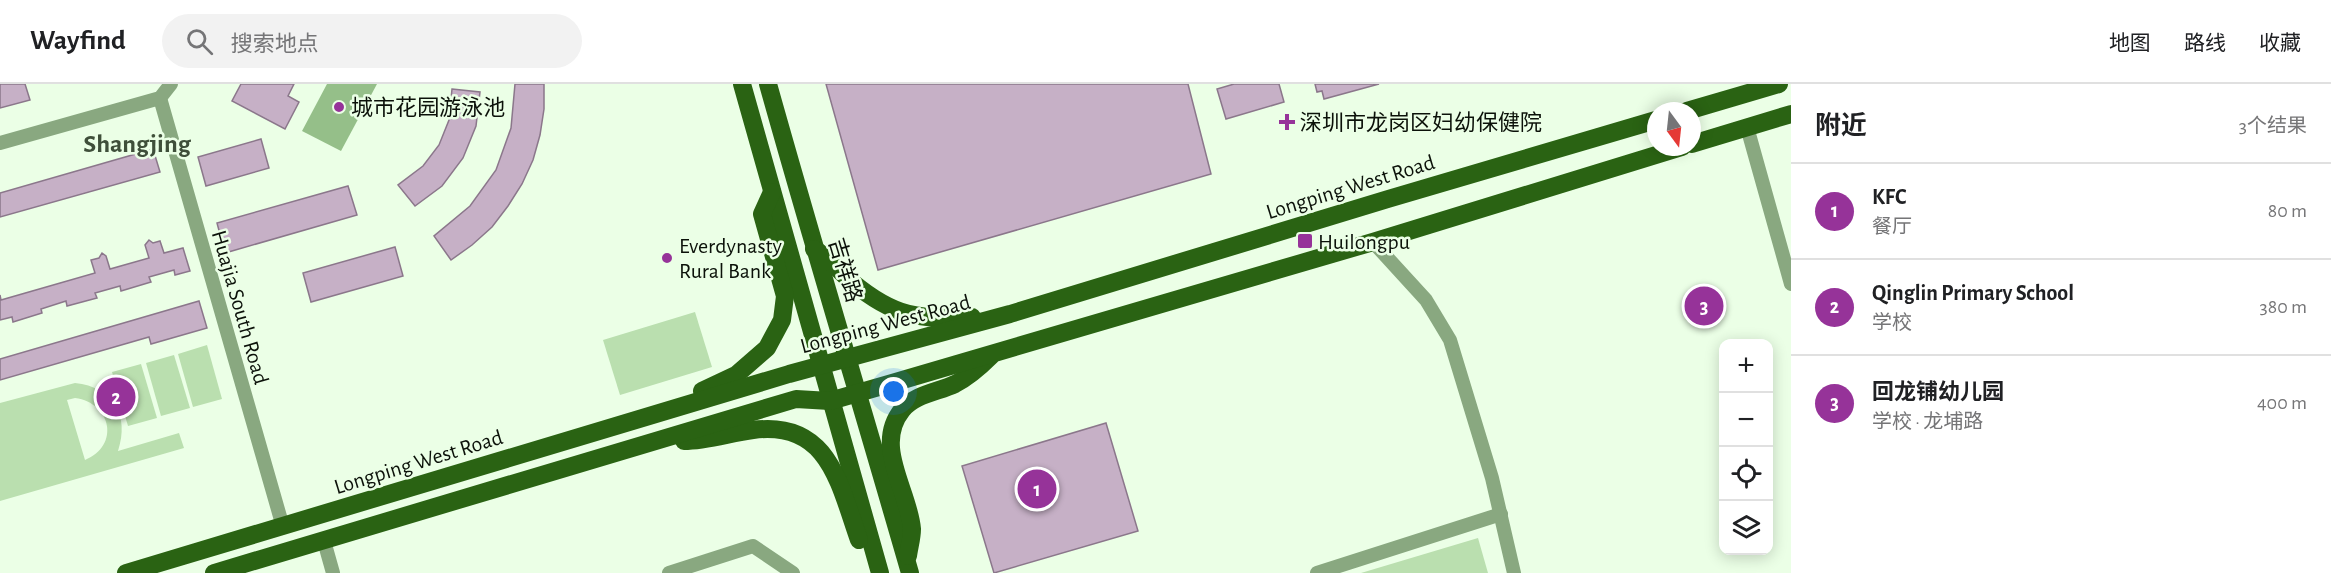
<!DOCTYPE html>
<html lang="zh">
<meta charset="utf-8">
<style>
:root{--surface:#fff;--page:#f2f2f2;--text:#202124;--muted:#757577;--line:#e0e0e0;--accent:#963399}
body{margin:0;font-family:"Alegreya Sans","Noto Sans SC",sans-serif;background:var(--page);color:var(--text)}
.controls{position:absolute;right:18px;bottom:18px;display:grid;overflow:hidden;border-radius:12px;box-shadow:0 3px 15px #0003}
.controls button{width:54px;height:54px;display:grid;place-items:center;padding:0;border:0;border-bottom:2px solid var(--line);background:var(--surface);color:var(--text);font:30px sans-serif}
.compass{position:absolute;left:1647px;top:18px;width:54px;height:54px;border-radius:50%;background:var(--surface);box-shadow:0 3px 15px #0003;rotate:165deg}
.you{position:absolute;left:894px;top:308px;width:21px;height:21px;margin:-15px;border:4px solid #fff;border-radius:50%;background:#1a73e8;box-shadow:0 0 0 9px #1a73e833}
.badge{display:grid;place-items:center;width:39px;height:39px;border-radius:50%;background:var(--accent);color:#fff;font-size:20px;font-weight:700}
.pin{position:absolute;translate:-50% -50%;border:3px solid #fff;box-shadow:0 2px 6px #0006}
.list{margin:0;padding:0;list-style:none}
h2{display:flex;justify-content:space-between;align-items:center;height:78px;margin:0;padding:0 24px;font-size:26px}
h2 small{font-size:20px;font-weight:400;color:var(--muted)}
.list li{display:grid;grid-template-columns:39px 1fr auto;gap:18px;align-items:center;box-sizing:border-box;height:96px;padding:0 24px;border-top:2px solid var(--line)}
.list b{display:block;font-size:22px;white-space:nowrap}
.list p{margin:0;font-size:20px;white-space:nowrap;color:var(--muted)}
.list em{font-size:20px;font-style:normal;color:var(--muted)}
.icon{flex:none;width:33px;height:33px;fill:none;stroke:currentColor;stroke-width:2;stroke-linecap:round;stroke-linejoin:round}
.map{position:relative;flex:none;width:1791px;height:489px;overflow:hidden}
header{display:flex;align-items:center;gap:36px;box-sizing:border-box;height:84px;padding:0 30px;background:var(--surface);border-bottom:2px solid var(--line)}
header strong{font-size:28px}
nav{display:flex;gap:33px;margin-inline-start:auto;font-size:21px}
.search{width:420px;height:54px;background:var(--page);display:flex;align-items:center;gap:15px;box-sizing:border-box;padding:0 21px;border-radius:33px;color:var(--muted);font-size:22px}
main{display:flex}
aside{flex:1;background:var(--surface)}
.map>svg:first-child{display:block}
.green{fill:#badfaf;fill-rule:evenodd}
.water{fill:#95bf89}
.building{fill:#c6b0c6;stroke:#8b778b;stroke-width:1.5}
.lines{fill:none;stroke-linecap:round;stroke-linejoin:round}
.minor{stroke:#89a880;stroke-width:14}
.major{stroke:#2a6313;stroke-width:18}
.poi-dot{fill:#963399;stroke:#ebffe6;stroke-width:2}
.labels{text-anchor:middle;stroke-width:5;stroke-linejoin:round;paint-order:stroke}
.poi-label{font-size:22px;fill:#0b1109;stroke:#ebffe6;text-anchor:start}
.street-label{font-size:22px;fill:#0b1109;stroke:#ebffe6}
.quarter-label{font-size:26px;font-weight:bold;fill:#3f4f3a;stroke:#ebffe6}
</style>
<header>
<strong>Wayfind</strong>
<div class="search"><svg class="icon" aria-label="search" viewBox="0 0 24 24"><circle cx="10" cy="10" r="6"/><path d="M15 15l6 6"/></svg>搜索地点</div>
<nav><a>地图</a><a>路线</a><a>收藏</a></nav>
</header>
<main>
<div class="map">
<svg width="1791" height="489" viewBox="0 0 1791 489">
<rect width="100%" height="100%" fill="#ebffe6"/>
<!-- green -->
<g class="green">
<path d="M695,228L712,283L620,311L603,256Z"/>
<path d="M207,261L222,315L193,323L178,270Z"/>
<path d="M174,271L190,324L161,332L146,279Z"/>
<path d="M141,280L157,334L128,342L112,288Z"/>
<path d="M75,299C113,303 130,331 118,367L179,349L184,364L0,417V319ZM75,314C112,319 120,362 85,376L67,316Z"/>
<path d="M1478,454L1488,489H1361Z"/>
</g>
<!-- water -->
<path class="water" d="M327,0H377L341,67L302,47Z"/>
<!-- building -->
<g class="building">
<path d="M0,0H25L30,16L0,24Z"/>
<path d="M241,0H294L288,12L299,18L285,45L232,17Z"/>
<path d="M515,0H544V25L540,51L533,76L522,100L508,122L492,143L472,161L451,176L434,152L470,122L496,86L511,44Z"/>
<path d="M826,0H1188L1211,90L878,186Z"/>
<path d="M1234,0H1279L1284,18L1226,35L1217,5Z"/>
<path d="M1315,0H1379L1324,15L1322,7L1317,8Z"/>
<path d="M452,5L480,8L476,42L463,74L442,102L415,122L398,101L423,82L439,61L449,36Z"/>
<path d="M261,55L269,84L206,102L198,73Z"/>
<path d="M153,65L160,88L0,133V109Z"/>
<path d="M348,102L357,131L225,169L217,139Z"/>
<path d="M149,156L153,159L160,157L164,169L183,164L190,187L175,191L174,186L149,193L151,198L121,207L120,202L95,209L97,214L67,222L66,217L41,225L42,229L13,238L12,233L0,236V211L1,216L95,189L91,176L99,174L102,169L106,172L110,185L149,174L145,161Z"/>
<path d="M395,163L403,192L311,218L303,189Z"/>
<path d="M199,217L207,244L151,260L149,253L0,296V275Z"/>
<path d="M1106,339L1138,447L994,489L962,382Z"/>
</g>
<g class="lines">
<!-- minor -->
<g class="minor">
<path d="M160,14L283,443"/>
<path d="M1747,43L1791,200"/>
<path d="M0,59L160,14L171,0"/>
<path d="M1373,158L1426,216L1450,256L1492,394L1514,489"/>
<path d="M324,457L333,489"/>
<path d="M669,489L753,462L793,489"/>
<path d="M1317,489L1501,430"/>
</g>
<!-- major -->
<g class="major">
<path d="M742,0L880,489"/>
<path d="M768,0C814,164 863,326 910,489"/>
<path d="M1687,27L1779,0"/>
<path d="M1692,60L1791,30"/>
<path d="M814,165C830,175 838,186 852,198C894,233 919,236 972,233"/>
<path d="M702,307L736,291L767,264L782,236L785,212L762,130L772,108"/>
<path d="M684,357C707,357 730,349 753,346C829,336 839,400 859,456"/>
<path d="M908,472C909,464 912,454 912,445C909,407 873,362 902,326C915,310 938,308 955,300C969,293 980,283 991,272"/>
<path d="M126,489L789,290L1010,230L1388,115L1656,36"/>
<path d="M214,489L796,315L830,317L889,300L1373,158L1682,63"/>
</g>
</g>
<!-- markers -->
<g class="poi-dot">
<circle cx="339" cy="23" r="6"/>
<path d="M1284 29h6v6h6v6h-6v6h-6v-6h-6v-6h6z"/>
<rect x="1297" y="149" width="16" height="16" rx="3"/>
<circle cx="667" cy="174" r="6"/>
</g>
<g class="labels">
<!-- poi labels -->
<g class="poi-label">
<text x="351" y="31">城市花园游泳池</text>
<text x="1300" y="46">深圳市龙岗区妇幼保健院</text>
<text x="1318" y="165">Huilongpu</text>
<text x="679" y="169">Everdynasty<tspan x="679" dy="25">Rural Bank</tspan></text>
</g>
<!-- street labels -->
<g class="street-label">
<text transform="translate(1350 102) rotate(-17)" y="8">Longping West Road</text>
<text transform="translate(846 186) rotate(73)" y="8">吉祥路</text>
<text transform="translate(241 223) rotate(74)" y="8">Huajia South Road</text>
<text transform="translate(885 239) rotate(-15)" y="8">Longping West Road</text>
<text transform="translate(418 377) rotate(-17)" y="8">Longping West Road</text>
</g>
<!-- quarter labels -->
<g class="quarter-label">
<text x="137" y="68">Shangjing</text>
</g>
</g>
</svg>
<div class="controls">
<button>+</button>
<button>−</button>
<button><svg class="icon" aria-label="locate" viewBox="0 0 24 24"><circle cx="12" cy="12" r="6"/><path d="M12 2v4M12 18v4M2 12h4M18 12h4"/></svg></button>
<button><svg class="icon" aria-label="layers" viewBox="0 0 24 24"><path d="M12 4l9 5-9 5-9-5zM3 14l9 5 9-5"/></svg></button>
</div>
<svg class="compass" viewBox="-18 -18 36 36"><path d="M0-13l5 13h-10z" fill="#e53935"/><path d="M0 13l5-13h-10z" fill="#757577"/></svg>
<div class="you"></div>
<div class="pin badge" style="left:1037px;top:405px">1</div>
<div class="pin badge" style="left:116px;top:313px">2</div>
<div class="pin badge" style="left:1704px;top:222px">3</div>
</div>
<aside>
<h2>附近<small>3个结果</small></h2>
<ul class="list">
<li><span class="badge">1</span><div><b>KFC</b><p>餐厅</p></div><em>80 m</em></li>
<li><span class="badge">2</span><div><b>Qinglin Primary School</b><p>学校</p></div><em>380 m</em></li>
<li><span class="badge">3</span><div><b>回龙铺幼儿园</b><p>学校 · 龙埔路</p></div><em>400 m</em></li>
</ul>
</aside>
</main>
